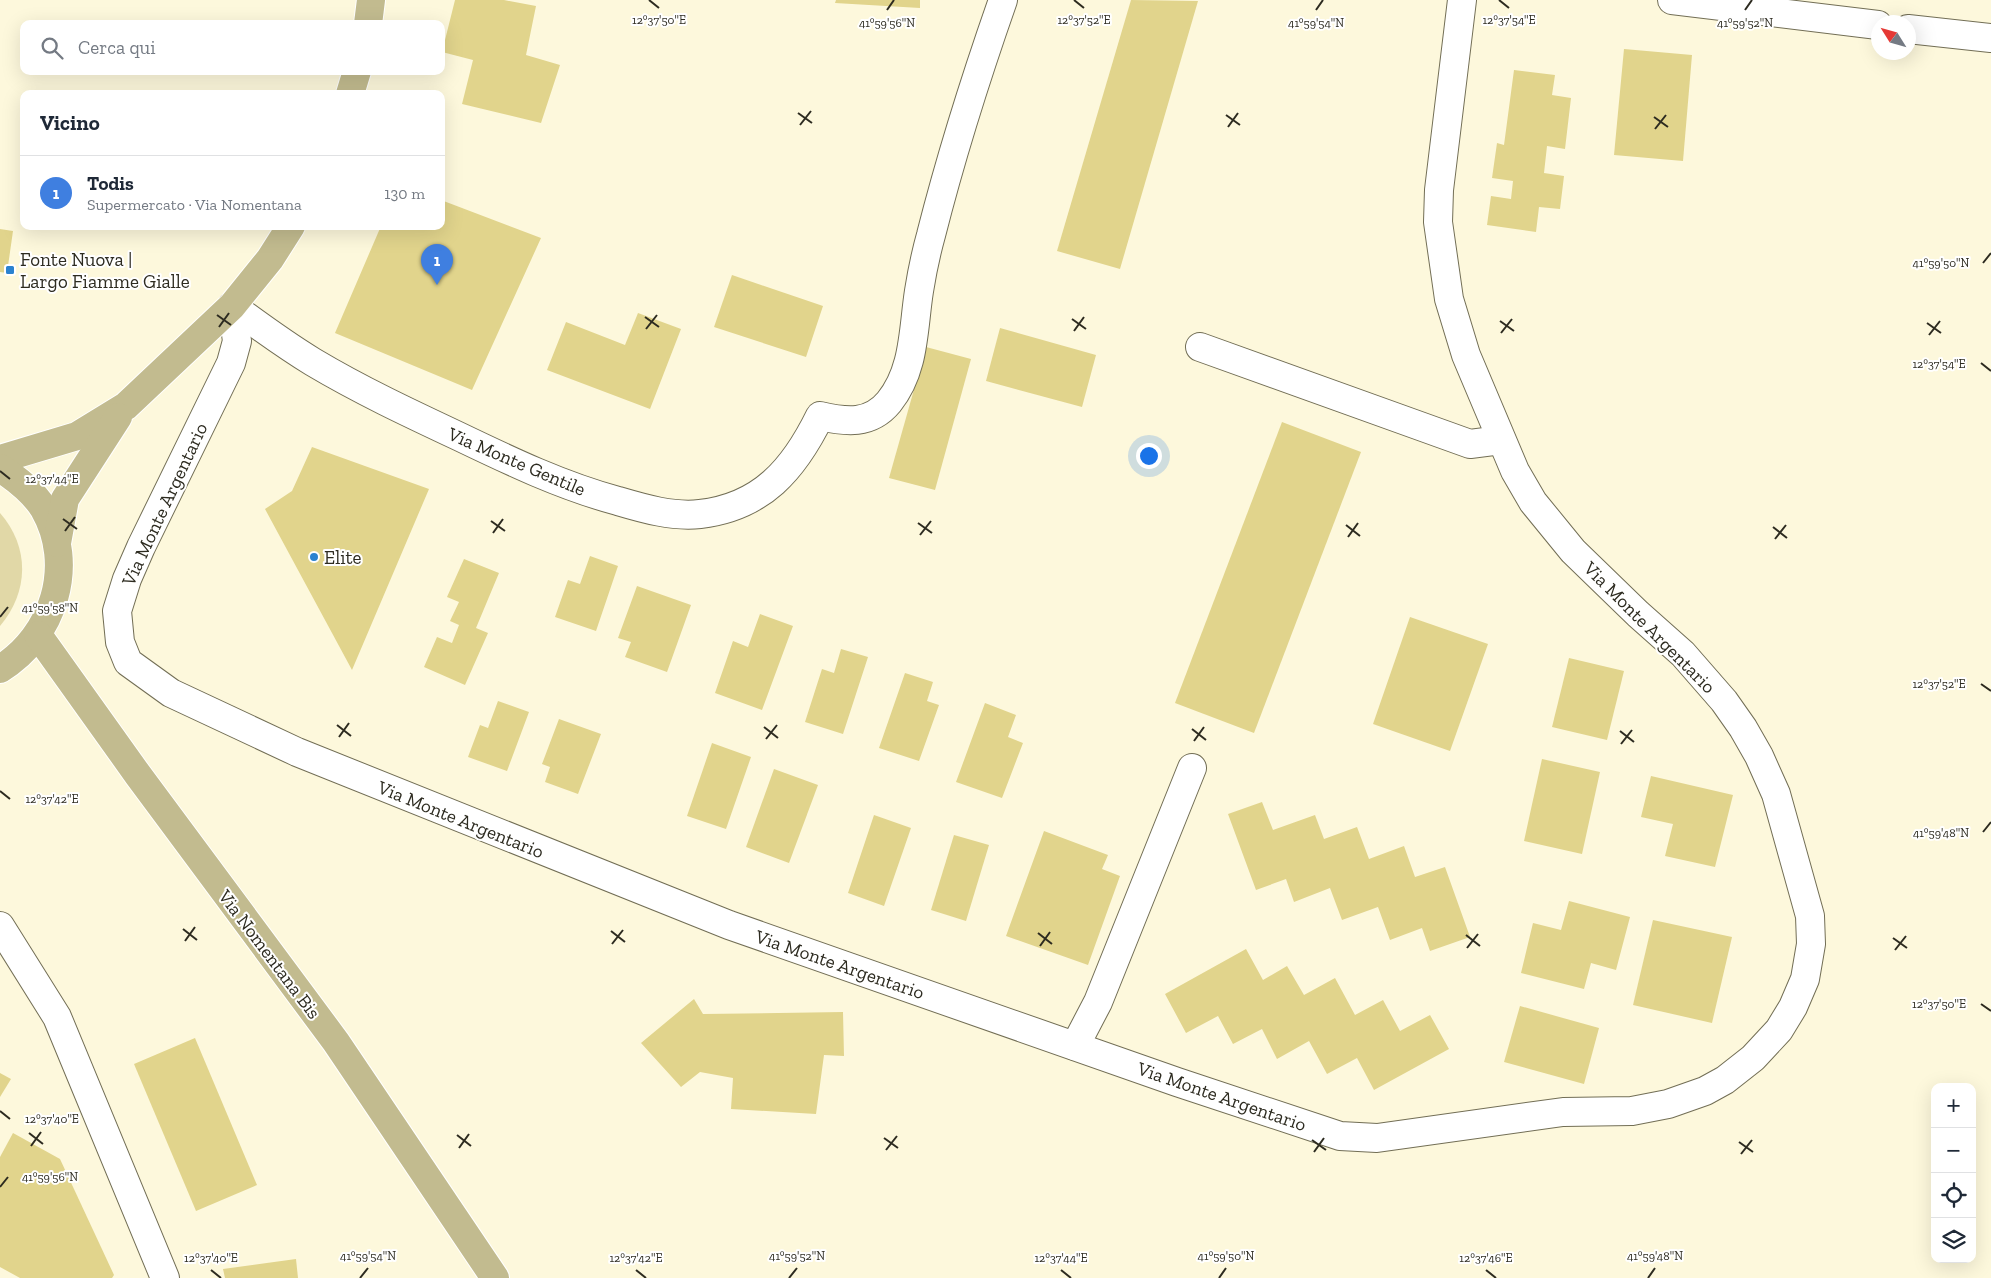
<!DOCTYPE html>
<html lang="it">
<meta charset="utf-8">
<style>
:root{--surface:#fff;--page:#f6f6f7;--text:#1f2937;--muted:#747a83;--line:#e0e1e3;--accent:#7c3aed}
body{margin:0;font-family:"Zilla Slab",serif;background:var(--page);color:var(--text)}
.controls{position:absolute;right:15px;bottom:15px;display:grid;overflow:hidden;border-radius:10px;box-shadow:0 5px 20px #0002}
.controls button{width:45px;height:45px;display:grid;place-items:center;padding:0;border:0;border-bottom:1px solid var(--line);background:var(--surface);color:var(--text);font:25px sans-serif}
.compass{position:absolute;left:1871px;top:15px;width:45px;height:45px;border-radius:50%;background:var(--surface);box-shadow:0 5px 20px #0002;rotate:307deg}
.you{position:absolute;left:1148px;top:455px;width:18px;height:18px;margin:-12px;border:4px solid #fff;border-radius:50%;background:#1a73e8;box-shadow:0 0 0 8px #1a73e833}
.badge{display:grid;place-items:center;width:32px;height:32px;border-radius:50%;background:var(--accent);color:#fff;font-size:16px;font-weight:700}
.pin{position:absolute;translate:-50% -41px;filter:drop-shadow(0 1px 2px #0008)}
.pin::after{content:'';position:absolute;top:26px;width:18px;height:15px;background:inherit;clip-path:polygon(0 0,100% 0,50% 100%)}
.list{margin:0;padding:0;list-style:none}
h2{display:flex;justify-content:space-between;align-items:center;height:65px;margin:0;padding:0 20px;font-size:21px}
h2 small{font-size:16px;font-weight:400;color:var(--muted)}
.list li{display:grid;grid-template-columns:32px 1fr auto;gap:15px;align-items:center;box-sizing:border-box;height:75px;padding:0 20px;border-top:1px solid var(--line)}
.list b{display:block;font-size:19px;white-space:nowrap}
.list p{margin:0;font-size:16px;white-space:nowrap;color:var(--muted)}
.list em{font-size:16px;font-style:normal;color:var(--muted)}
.icon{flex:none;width:28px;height:28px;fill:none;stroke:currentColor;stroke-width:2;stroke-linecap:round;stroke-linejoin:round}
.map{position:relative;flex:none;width:1991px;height:1278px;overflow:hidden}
.search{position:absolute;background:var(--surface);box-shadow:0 5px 20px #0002;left:20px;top:20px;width:425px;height:55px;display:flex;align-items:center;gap:12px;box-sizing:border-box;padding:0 18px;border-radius:10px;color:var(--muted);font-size:19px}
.panel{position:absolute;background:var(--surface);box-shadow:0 5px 20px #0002;left:20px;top:90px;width:425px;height:140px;border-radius:10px}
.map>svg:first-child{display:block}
.green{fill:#e1d8a7}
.building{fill:#e1d48c}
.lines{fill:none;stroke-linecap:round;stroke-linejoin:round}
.minor-casing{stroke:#726e55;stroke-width:30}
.major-casing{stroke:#fff;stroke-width:30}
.minor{stroke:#fff;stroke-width:28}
.major{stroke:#c2bb8f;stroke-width:28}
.ticks{fill:none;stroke:#2d2b20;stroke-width:2}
.poi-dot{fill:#2a82d0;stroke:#fff;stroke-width:2}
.labels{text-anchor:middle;stroke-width:4;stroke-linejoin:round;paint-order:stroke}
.poi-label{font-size:19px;fill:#2d2b20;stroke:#fff;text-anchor:start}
.street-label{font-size:19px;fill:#2d2b20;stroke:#fff}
.ticks-label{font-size:12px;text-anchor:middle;fill:#2d2b20;stroke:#fff;stroke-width:4;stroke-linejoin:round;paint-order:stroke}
</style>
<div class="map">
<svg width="1991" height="1278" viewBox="0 0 1991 1278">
<rect width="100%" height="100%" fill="#fdf8dc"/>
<!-- green -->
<path class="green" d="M0,513C30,547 29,592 0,626Z"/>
<!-- building -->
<g class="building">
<path d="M455,0H504L536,6L526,55L560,65L541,123L462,104L473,60L442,52Z"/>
<path d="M836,0H920V8L835,3Z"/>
<path d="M1131,0L1198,1L1120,269L1057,251Z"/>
<path d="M1624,49L1692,55L1683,161L1614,155Z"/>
<path d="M1514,70L1555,75L1552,95L1571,98L1565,149L1547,146L1544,173L1564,176L1560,209L1539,207L1536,232L1487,225L1491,196L1511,199L1513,181L1492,178L1497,143L1504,145Z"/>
<path d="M441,200L541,238L472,390L335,333L381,226H441Z"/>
<path d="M0,229L13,231L7,273L0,272Z"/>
<path d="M732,275L823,306L806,357L714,327Z"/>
<path d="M638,313L681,329L650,409L547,370L566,322L625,345Z"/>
<path d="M1000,328L1096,355L1082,407L986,381Z"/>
<path d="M926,347L971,359L935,490L889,478Z"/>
<path d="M1282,422L1361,452L1254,733L1175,703Z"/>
<path d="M312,447L429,489L352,670L265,509L292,491Z"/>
<path d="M590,556L618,566L596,631L555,617L568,580L580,584Z"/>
<path d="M464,559L499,573L476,628L488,633L465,685L424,667L437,637L452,643L459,625L450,621L459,602L447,597Z"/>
<path d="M637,586L691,605L667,672L625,657L631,642L618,638Z"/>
<path d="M760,614L793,626L762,710L715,693L733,641L748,647Z"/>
<path d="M1410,617L1488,644L1450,751L1373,724Z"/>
<path d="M841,649L868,657L843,734L805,722L822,669L834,673Z"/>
<path d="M1569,658L1624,671L1607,740L1552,727Z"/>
<path d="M905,673L933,682L927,701L939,705L919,761L879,748Z"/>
<path d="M498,701L529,712L507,771L468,757L480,725L488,728Z"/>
<path d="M985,703L1016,715L1008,737L1023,743L1002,798L956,782Z"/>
<path d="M559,719L601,734L578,794L545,782L550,767L542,764Z"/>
<path d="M712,743L751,757L726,829L687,816Z"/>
<path d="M1542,759L1600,772L1582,854L1524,841Z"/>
<path d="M774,769L818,785L789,863L746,847Z"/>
<path d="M1651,776L1733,795L1715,867L1665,856L1673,824L1641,817Z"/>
<path d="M1262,802L1273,830L1315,815L1324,839L1357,827L1369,859L1404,846L1415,877L1445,867L1470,937L1430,951L1422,928L1390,940L1378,907L1342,920L1330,888L1294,902L1286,879L1256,890L1228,814Z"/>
<path d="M874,815L911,828L884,906L848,893Z"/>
<path d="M1044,831L1108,855L1102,869L1120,876L1088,965L1006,936Z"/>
<path d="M954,835L989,845L966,921L931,910Z"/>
<path d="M1569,901L1630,917L1616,970L1591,963L1584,989L1521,973L1533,923L1561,930Z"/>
<path d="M1653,920L1732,937L1712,1023L1633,1005Z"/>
<path d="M1246,949L1263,980L1287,966L1304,995L1335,978L1355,1015L1383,1000L1400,1031L1430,1015L1449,1049L1374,1090L1357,1058L1327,1074L1309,1041L1277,1059L1262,1029L1233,1044L1218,1016L1186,1033L1165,994Z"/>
<path d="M694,999L703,1014L843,1012L844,1056L824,1055L816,1114L731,1109L733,1078L700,1072L681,1087L641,1043Z"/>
<path d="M1520,1006L1599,1028L1584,1084L1504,1062Z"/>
<path d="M195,1038L257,1185L196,1211L134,1064Z"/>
<path d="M0,1073L11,1079L0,1097Z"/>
<path d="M13,1133L60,1159L114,1275L112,1278H20L0,1267V1157Z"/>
<path d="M296,1259L298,1278H225L223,1269Z"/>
</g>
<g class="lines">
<defs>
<g id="minor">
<path d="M1672,0L1878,25"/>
<path d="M1908,29L1991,38"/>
<path d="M232,306L237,341L231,363L141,547L127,579L117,611L120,642L128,662L171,693L297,752L729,925L1177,1082L1340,1136L1377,1138L1563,1112L1632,1111L1668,1104L1705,1091L1725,1080L1753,1058L1779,1030L1793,1007L1805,979L1811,944L1810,916L1776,794L1759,756L1743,728L1724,701L1683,654L1638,614L1573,551L1533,502L1515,471L1466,355L1449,299L1438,222L1439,190L1462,0"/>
<path d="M232,306C259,326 285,345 313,362C360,390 409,413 458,436C510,461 562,486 618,501C645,509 673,517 700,514C762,507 794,469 820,416C846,422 870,425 889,402C915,370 913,329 919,291C922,272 926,253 931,235C951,156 976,77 1003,0"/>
<path d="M1200,347L1470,444L1501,440"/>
<path d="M0,926L57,1017L165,1278"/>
<path d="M1075,1046L1098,1002L1192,768"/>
</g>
<g id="major">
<path d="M368,24L371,0"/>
<path d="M350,94L357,71"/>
<path d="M0,459L77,436L126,406L232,306L270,259L291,226"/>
<path d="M0,468C17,479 33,491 44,509C76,565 54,636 0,669"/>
<path d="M57,543L65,499L118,417"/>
<path d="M38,635L138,775L336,1042L495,1278"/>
</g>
</defs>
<!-- minor casing -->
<use href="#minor" class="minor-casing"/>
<!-- major casing -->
<use href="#major" class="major-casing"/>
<!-- minor -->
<use href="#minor" class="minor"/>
<!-- major -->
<use href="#major" class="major"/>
</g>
<!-- ticks -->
<path class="ticks" d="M649,0L659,8M1074,0L1084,8M1499,0L1509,8M887,10L894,0M1316,10L1323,0M1745,10L1752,0M798,113L812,123M1226,115L1240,125M1654,117L1668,127M800,125L811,111M1228,127L1238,113M1655,129L1666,115M1983,263L1991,253M217,315L231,325M645,317L659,327M1072,319L1086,329M1500,321L1514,331M1927,323L1941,333M219,327L229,313M646,329L657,315M1074,331L1084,317M1501,333L1512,319M1929,335L1940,321M1981,363L1991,371M0,471L10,479M63,519L77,529M491,521L505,531M918,523L932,533M1346,525L1360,536M1773,527L1787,538M65,531L75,517M493,533L503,519M920,535L931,521M1348,537L1358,523M1775,539L1786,525M0,617L8,607M1981,684L1991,691M337,725L351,736M764,727L778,738M1192,729L1206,740M1620,731L1634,742M339,737L349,723M766,739L777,725M1194,741L1204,727M1621,744L1632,730M0,791L10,799M1983,832L1991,822M183,929L197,940M611,931L625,942M1038,933L1052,944M1466,935L1480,946M1893,938L1907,948M185,941L195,927M612,944L623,930M1040,946L1050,932M1467,948L1478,934M1895,950L1906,936M1981,1004L1991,1011M0,1111L10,1119M29,1133L43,1144M457,1135L471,1146M884,1138L898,1148M1312,1140L1326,1150M1739,1142L1753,1152M31,1146L41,1132M459,1148L469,1134M886,1150L897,1136M1314,1152L1324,1138M1741,1154L1752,1140M0,1187L8,1177M211,1270L221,1278M636,1270L646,1278M1061,1270L1071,1278M1486,1270L1496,1278M360,1278L368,1268M789,1278L797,1268M1219,1278L1226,1268M1648,1278L1655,1268"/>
<!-- markers -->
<g class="poi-dot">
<rect x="5" y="265" width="10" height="10" rx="2.5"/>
<circle cx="314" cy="557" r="5"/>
</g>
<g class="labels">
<!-- poi labels -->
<g class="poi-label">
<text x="20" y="266">Fonte Nuova |<tspan x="20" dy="22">Largo Fiamme Gialle</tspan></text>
<text x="324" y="564">Elite</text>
</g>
<!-- street labels -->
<g class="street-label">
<text transform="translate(517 461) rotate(23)" y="7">Via Monte Gentile</text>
<text transform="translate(164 504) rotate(-65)" y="7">Via Monte Argentario</text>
<text transform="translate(1650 627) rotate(45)" y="7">Via Monte Argentario</text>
<text transform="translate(461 819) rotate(22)" y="7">Via Monte Argentario</text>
<text transform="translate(270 954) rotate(53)" y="7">Via Nomentana Bis</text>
<text transform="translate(840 964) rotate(19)" y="7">Via Monte Argentario</text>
<text transform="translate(1222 1096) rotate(19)" y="7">Via Monte Argentario</text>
</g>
</g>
<g class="ticks-label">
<text x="659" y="24">12°37'50"E</text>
<text x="1084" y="24">12°37'52"E</text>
<text x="1509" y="24">12°37'54"E</text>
<text x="887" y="27">41°59'56"N</text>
<text x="1316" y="27">41°59'54"N</text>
<text x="1745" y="27">41°59'52"N</text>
<text x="1941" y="267">41°59'50"N</text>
<text x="1939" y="368">12°37'54"E</text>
<text x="52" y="483">12°37'44"E</text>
<text x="50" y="612">41°59'58"N</text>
<text x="1939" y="688">12°37'52"E</text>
<text x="52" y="803">12°37'42"E</text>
<text x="1941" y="837">41°59'48"N</text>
<text x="1939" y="1008">12°37'50"E</text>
<text x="52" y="1123">12°37'40"E</text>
<text x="50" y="1181">41°59'56"N</text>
<text x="368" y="1260">41°59'54"N</text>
<text x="797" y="1260">41°59'52"N</text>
<text x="1226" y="1260">41°59'50"N</text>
<text x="1655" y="1260">41°59'48"N</text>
<text x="211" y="1262">12°37'40"E</text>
<text x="636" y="1262">12°37'42"E</text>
<text x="1061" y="1262">12°37'44"E</text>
<text x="1486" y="1262">12°37'46"E</text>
</g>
</svg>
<div class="controls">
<button>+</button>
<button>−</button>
<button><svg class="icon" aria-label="locate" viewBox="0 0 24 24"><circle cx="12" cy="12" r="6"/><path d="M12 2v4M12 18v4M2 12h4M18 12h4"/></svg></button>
<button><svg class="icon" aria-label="layers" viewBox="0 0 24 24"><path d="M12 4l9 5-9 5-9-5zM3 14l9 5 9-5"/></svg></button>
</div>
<svg class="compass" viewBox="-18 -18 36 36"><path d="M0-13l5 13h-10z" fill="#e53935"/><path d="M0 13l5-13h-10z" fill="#747a83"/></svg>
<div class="you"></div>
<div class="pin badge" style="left:437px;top:285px;background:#3f7fe0">1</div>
<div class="search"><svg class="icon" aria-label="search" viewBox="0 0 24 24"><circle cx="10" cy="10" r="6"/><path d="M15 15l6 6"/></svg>Cerca qui</div>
<section class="panel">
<h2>Vicino<small></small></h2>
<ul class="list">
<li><span class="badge" style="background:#3f7fe0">1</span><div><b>Todis</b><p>Supermercato · Via Nomentana</p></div><em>130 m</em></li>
</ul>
</section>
</div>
